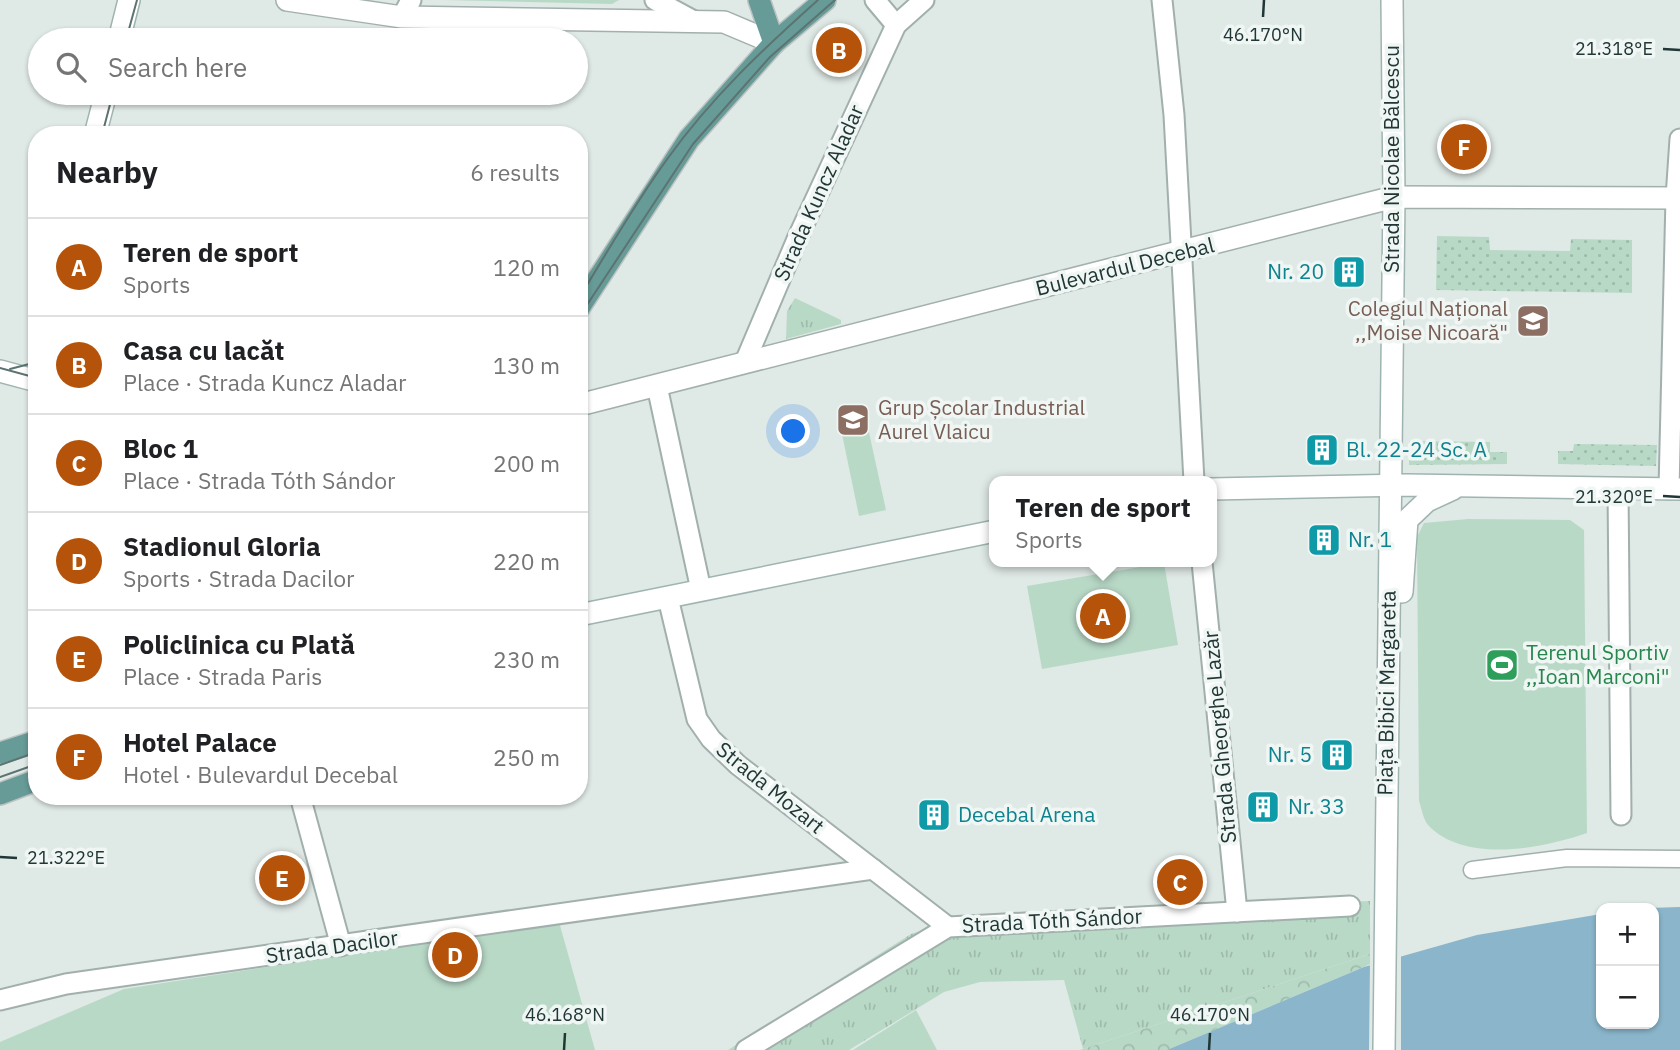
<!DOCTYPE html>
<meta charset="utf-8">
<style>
:root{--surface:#fff;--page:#f6f6f6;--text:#202124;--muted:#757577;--line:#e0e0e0;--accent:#b45309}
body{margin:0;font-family:"IBM Plex Sans",sans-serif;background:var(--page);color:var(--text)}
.controls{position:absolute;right:21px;bottom:21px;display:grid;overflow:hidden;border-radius:14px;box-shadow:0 2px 5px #0004}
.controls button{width:63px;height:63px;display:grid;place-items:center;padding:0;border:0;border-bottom:2px solid var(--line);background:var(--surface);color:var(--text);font:35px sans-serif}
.you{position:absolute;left:794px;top:432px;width:24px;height:24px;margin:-18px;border:5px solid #fff;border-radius:50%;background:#1a73e8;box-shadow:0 0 0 10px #1a73e833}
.badge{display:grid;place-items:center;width:46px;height:46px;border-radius:50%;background:var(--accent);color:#fff;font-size:23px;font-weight:700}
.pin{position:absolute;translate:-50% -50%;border:4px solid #fff;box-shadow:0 2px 7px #0006}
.popup{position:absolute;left:989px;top:476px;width:228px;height:91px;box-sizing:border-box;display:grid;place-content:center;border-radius:14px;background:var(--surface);filter:drop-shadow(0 2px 5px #0005);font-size:23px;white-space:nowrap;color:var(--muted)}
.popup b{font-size:26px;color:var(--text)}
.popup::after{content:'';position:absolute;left:50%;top:100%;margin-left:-14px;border:14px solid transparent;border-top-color:var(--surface)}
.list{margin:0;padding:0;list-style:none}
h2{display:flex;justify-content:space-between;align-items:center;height:91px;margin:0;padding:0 28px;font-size:30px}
h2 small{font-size:23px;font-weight:400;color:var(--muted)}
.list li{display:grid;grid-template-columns:46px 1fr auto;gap:21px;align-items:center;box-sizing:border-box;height:98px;padding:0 28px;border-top:2px solid var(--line)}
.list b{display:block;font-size:26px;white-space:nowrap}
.list p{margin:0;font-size:23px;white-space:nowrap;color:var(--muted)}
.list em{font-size:23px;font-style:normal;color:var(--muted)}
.icon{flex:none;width:38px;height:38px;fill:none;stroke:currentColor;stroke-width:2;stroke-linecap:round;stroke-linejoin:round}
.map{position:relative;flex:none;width:1680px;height:1050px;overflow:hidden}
.search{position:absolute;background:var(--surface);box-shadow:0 2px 5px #0004;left:28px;top:28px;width:560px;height:77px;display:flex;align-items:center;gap:18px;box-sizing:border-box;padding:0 24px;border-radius:38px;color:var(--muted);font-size:26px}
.panel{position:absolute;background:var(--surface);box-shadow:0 2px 5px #0004;left:28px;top:126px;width:560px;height:679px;border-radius:28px}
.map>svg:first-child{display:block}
.grass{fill:url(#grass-tufts)}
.forest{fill:url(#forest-crowns)}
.park{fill:url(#park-dots)}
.garden{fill:#b9d9c7}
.water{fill:#8ab5ca}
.pier{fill:#dfe9e6}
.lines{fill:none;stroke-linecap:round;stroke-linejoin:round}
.pedestrian-casing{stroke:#a2b0ad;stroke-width:19}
.minor-casing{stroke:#a2b0ad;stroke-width:23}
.tertiary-casing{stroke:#a2b0ad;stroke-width:24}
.secondary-casing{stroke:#9fb4b0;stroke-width:24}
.primary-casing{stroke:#bcc3c2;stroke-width:24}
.pedestrian{stroke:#fff;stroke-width:16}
.minor{stroke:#fff;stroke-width:19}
.tertiary{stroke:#fff;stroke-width:21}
.secondary{stroke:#fff;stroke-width:21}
.primary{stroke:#679b97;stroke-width:21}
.tram{stroke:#5c7371;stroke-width:2}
.ticks{fill:none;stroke:#213735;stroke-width:2.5}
.labels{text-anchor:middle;stroke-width:7;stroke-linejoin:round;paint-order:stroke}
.street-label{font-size:21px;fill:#213735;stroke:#eff6f4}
.culture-label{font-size:21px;fill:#0d838f;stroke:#eff6f4;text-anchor:start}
.education-label{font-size:21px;fill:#785e54;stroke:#eff6f4;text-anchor:end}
.leisure-label{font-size:21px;fill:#27864d;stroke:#eff6f4;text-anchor:start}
.ticks-label{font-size:18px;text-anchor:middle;fill:#213735;stroke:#eff6f4;stroke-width:7;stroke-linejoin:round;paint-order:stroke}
</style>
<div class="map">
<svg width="1680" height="1050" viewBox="0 0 1680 1050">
<defs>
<pattern id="grass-tufts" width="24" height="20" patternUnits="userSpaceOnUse" patternTransform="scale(1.75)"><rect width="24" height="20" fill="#b9d9c7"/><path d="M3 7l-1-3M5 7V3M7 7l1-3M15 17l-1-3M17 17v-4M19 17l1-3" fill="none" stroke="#9fbbac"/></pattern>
<pattern id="forest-crowns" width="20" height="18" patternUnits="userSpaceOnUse" patternTransform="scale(1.75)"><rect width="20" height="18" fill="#b9d9c7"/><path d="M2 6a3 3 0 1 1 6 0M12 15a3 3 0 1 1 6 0" fill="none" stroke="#9fbbac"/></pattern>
<pattern id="park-dots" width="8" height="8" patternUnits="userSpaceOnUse" patternTransform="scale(1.75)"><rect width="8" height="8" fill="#b9d9c7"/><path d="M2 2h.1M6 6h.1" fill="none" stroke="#9fbbac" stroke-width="1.8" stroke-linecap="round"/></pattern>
</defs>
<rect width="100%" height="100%" fill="#dfe9e6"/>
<!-- grass -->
<g class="grass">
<path d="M444,0H619L612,4Z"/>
<path d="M795,298L841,320V324L786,339L787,311Z"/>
<path d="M1370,901V954L1083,1049L1064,980L980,982L944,992L849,1050H728L911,934L969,915Z"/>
</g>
<!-- forest -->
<path class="forest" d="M1370,954V964L1364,967L1167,1050H1080Z"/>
<!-- park -->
<g class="park">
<path d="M1437,236L1489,237L1490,250L1570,251L1571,239L1632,240V293L1436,290Z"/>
<path d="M1409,441L1490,442V452H1507V464L1409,465Z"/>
<path d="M1574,444L1657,445L1656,466L1558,464V451H1573Z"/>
</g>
<!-- garden -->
<g class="garden">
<path d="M868,428L886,510L859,516L842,434Z"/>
<path d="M1468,519L1570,520L1584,530L1587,833C1544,848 1466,864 1429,826C1423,820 1422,809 1419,801L1417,537L1424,523Z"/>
<path d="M1164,563L1178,645L1042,669L1027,586Z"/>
<path d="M559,922L595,1050H0V1042L124,989Z"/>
<path d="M916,1010L937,1050H853Z"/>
</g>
<!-- water -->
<path class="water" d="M1680,907V1050H1167L1364,967L1477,935L1601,914V1024H1654V908H1648Z"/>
<!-- pier -->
<path class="pier" d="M1401,953V1050H1369L1370,962Z"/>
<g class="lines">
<defs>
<path id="pedestrian" d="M1472,870L1567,858L1680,859"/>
<g id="minor">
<path d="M655,0L694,21"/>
<path d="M875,0L896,25"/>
<path d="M1162,0L1174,115L1194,481"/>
<path d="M402,17L411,0"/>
<path d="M745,362L798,237L896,25L924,0"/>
<path d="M657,386L701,590"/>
<path d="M1618,488L1621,815"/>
<path d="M1669,489L1676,198L1680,139"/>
<path d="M1202,562L1237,912"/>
<path d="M668,598L697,719L711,739L738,765L948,927"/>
<path d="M300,796L341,946"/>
<path d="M0,1000L66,984L873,869"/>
<path d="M746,1050L948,927L1350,906"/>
</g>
<g id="tertiary">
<path d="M287,0L402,17L724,22L774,43"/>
<path d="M579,405L1394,197L1680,198"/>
</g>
<g id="secondary">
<path d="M119,40L129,0"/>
<path d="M95,135L106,93"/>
<path d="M0,371L37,381"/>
<path d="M1212,489L1406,485L1680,489"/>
<path d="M1402,592L1407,520L1427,501L1453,489"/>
<path d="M579,615L995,531"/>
<path d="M1384,1050L1394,197L1392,0"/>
</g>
<g id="primary">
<path d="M759,0L774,43"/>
<path d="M579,308L689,139L774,43L825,0"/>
<path d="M0,753L37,741"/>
<path d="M0,794L37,780"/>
</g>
</defs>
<!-- pedestrian casing -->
<use href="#pedestrian" class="pedestrian-casing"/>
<!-- minor casing -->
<use href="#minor" class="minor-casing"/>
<!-- tertiary casing -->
<use href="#tertiary" class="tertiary-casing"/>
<!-- secondary casing -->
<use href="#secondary" class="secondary-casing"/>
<!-- primary casing -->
<use href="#primary" class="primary-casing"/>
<!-- pedestrian -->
<use href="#pedestrian" class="pedestrian"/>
<!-- minor -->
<use href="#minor" class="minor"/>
<!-- tertiary -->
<use href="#tertiary" class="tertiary"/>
<!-- secondary -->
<use href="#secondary" class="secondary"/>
<!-- primary -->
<use href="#primary" class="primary"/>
<!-- tram -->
<g class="tram">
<path d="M126,40L137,0"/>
<path d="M102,135L113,93"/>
<path d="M579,298C608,251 635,203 668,158C711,98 763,49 818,0"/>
<path d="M579,317L693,144L770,57L835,0"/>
<path d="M0,368L37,378"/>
<path d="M10,369L37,362"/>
<path d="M0,765L37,752"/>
<path d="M0,777L37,764"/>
</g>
</g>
<!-- ticks -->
<path class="ticks" d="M1263,17L1264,0M1663,49L1680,50M1663,496L1680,497M0,857L17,858M564,1050L565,1033M1209,1050L1210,1033"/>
<!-- icons -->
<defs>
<symbol id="building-square" viewBox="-11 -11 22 22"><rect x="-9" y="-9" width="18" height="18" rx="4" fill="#0f9aa8" stroke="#eff6f4"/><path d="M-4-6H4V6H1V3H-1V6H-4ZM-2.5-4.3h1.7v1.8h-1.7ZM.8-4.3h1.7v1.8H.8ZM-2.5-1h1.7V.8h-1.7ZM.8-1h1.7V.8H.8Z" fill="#fff"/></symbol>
<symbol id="school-square" viewBox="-11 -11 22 22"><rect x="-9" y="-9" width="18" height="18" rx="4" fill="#8d6e63" stroke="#eff6f4"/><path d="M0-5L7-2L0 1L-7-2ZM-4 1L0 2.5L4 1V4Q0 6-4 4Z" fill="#fff"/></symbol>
<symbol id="stadium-square" viewBox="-11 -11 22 22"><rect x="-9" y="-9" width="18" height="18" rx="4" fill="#2e9e5b" stroke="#eff6f4"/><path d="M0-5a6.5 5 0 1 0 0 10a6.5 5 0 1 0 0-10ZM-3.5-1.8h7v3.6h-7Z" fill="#fff"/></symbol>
</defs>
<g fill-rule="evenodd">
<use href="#building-square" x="1330" y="253" width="38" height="38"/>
<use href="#school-square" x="1514" y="302" width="38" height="38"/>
<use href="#school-square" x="834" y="401" width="38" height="38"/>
<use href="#building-square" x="1303" y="431" width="38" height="38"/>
<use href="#building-square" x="1305" y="521" width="38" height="38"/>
<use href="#stadium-square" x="1483" y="646" width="38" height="38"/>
<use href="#building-square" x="1318" y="736" width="38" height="38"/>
<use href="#building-square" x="1244" y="788" width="38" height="38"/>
<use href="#building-square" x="915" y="796" width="38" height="38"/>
</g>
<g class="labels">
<!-- street labels -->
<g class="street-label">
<text transform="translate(1392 159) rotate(-90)" y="7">Strada Nicolae Bălcescu</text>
<text transform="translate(819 193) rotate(-66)" y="7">Strada Kuncz Aladar</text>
<text transform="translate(1125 267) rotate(-14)" y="7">Bulevardul Decebal</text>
<text transform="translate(1387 693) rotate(-89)" y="7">Piața Bibici Margareta</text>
<text transform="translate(1220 737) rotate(-95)" y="7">Strada Gheorghe Lazăr</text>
<text transform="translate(770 788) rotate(39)" y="7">Strada Mozart</text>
<text transform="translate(1052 921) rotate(-3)" y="7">Strada Tóth Sándor</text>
<text transform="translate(332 947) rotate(-8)" y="7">Strada Dacilor</text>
</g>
<!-- culture labels -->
<g class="culture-label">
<text x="1324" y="279" text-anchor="end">Nr. 20</text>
<text x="1346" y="457">Bl. 22-24 Sc. A</text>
<text x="1348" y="547">Nr. 1</text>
<text x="1312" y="762" text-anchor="end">Nr. 5</text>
<text x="1288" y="814">Nr. 33</text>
<text x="958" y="822">Decebal Arena</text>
</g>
<!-- education labels -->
<g class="education-label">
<text x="1508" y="316">Colegiul Național<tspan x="1508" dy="24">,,Moise Nicoară"</tspan></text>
<text x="878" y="415" text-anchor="start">Grup Școlar Industrial<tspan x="878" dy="24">Aurel Vlaicu</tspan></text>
</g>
<!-- leisure labels -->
<g class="leisure-label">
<text x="1526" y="660">Terenul Sportiv<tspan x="1526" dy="24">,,Ioan Marconi"</tspan></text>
</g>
</g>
<g class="ticks-label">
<text x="1263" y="41">46.170°N</text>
<text x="1614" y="55">21.318°E</text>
<text x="1614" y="503">21.320°E</text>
<text x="66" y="864">21.322°E</text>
<text x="565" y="1021">46.168°N</text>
<text x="1210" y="1021">46.170°N</text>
</g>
</svg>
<div class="controls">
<button>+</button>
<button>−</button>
</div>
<div class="you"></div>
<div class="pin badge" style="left:1103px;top:616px">A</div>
<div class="popup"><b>Teren de sport</b>Sports</div>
<div class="pin badge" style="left:839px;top:50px">B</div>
<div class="pin badge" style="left:1180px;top:882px">C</div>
<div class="pin badge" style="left:455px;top:955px">D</div>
<div class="pin badge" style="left:282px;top:878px">E</div>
<div class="pin badge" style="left:1464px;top:147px">F</div>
<div class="search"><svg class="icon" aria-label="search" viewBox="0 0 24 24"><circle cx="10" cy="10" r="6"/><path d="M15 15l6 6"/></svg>Search here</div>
<section class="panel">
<h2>Nearby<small>6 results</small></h2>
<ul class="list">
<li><span class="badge">A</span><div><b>Teren de sport</b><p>Sports</p></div><em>120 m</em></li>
<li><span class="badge">B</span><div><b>Casa cu lacăt</b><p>Place · Strada Kuncz Aladar</p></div><em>130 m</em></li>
<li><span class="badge">C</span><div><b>Bloc 1</b><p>Place · Strada Tóth Sándor</p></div><em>200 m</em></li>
<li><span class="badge">D</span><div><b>Stadionul Gloria</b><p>Sports · Strada Dacilor</p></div><em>220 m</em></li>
<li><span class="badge">E</span><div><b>Policlinica cu Plată</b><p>Place · Strada Paris</p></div><em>230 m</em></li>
<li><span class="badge">F</span><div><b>Hotel Palace</b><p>Hotel · Bulevardul Decebal</p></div><em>250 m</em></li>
</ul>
</section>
</div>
